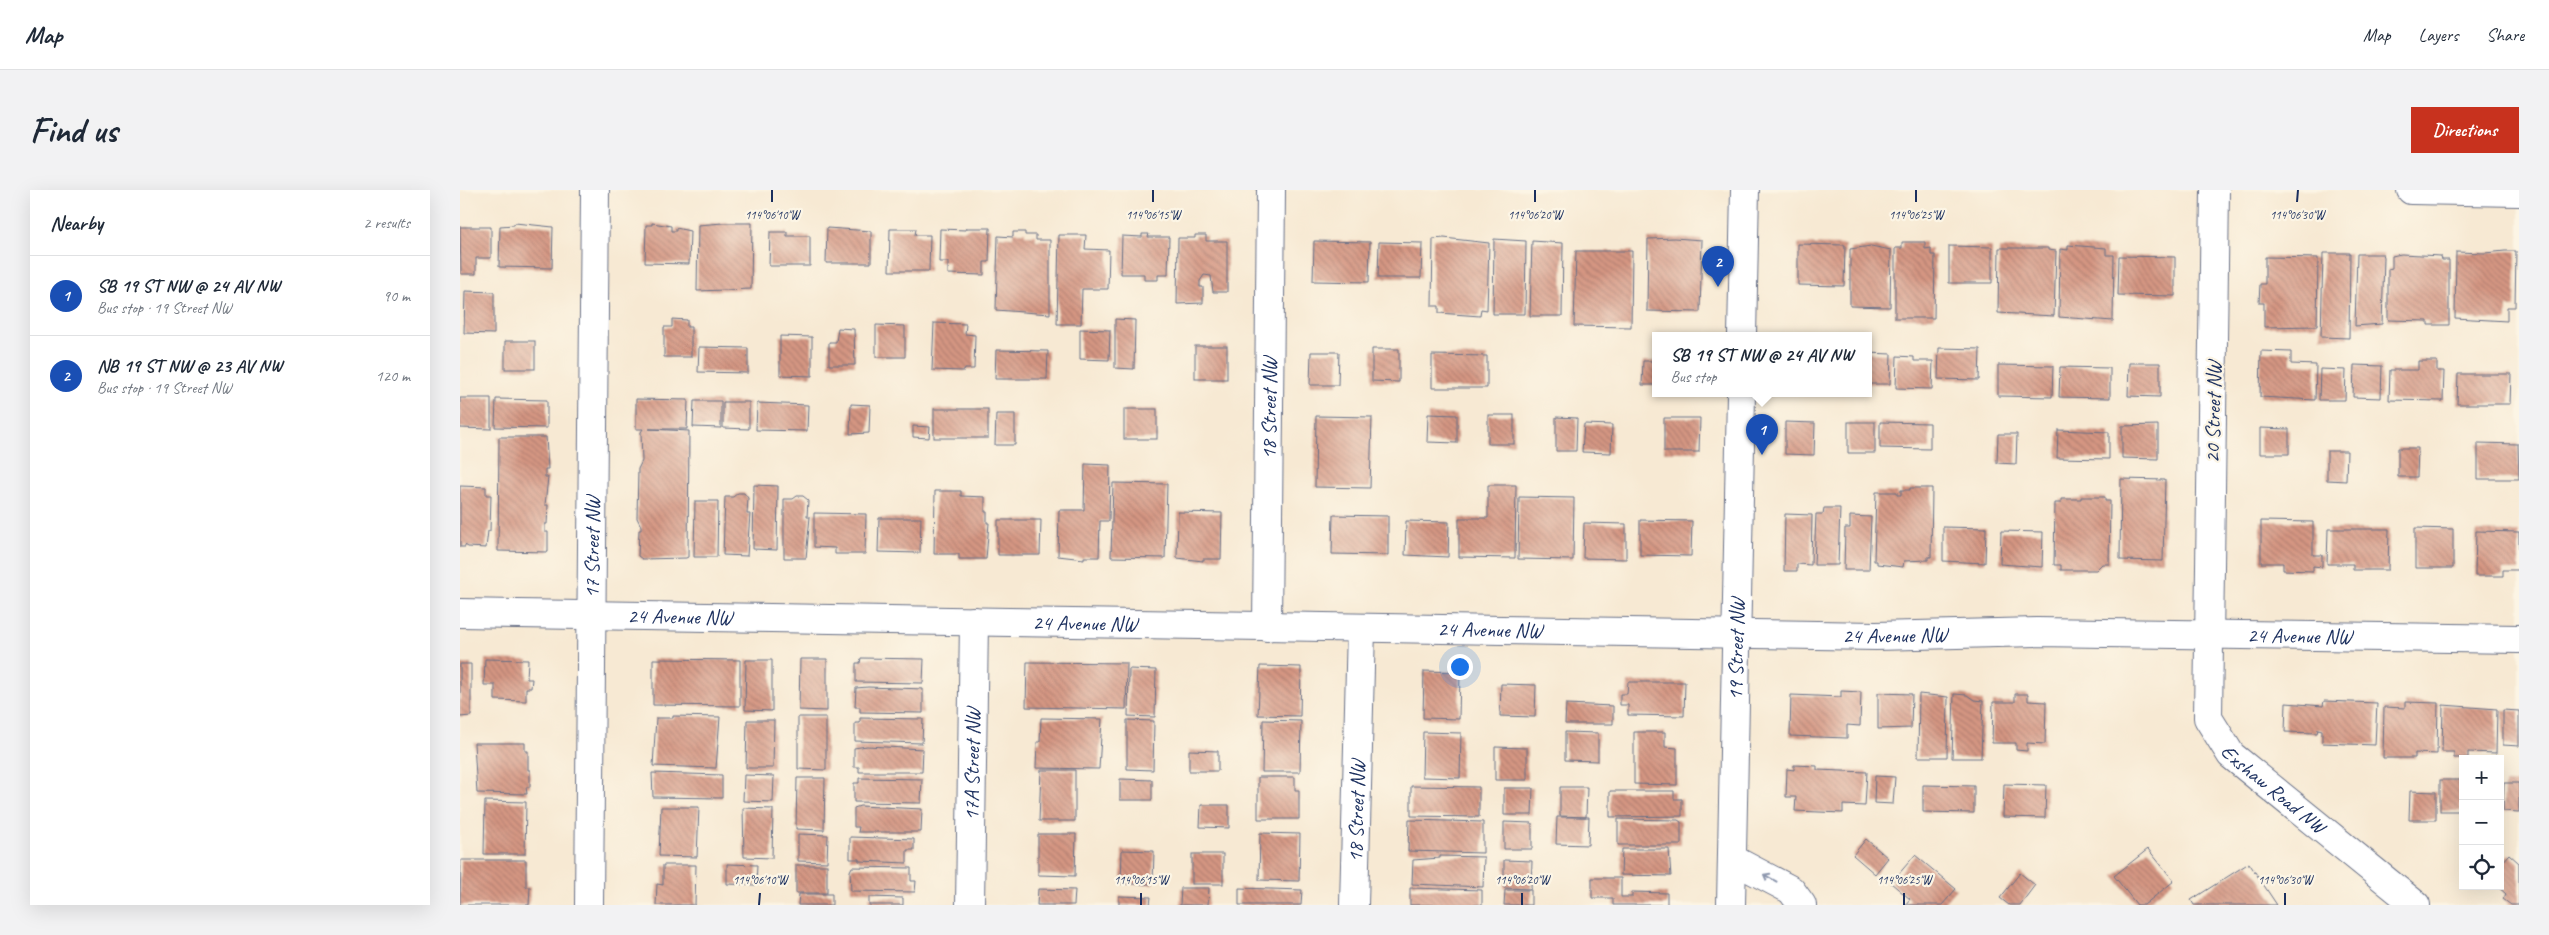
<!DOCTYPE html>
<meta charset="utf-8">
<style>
:root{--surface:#fff;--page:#f2f2f3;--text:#1f2937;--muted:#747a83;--line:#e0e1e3;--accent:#c8321e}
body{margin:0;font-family:Caveat,sans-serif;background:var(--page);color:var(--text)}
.controls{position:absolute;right:15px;bottom:15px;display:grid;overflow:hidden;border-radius:0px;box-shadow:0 5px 20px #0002}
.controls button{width:45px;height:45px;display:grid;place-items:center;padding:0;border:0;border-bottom:1px solid var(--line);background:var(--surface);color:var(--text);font:25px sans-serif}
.you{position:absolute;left:999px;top:476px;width:18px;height:18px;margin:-12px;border:4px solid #fff;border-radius:50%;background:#1a73e8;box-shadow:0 0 0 8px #1a73e833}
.badge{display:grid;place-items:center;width:32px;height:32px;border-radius:50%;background:var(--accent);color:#fff;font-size:16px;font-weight:700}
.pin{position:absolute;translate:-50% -41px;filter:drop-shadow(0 1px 2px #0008)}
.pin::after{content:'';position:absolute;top:26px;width:18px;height:15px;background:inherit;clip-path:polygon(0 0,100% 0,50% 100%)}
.popup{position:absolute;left:1192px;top:142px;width:220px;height:65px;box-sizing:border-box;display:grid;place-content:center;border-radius:0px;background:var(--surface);filter:drop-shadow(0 1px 4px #0005);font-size:16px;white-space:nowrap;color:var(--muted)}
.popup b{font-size:19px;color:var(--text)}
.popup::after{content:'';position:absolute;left:50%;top:100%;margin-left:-10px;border:10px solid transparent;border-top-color:var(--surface)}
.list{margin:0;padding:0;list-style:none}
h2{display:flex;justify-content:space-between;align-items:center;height:65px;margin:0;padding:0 20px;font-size:21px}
h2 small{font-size:16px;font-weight:400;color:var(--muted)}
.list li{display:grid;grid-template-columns:32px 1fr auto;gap:15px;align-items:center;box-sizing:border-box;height:80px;padding:0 20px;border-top:1px solid var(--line)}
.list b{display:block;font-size:19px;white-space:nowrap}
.list p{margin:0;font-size:16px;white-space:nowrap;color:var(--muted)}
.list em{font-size:16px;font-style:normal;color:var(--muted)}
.icon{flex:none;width:28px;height:28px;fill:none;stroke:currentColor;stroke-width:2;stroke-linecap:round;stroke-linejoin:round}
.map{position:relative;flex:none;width:2059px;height:715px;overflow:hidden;border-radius:0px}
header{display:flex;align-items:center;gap:30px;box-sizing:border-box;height:70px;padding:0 25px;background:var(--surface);border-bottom:1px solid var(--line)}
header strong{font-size:24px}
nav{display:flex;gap:28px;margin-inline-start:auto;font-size:18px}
.intro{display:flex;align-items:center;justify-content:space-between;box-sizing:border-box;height:120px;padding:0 30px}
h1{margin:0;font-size:35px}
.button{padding:12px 22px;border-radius:0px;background:var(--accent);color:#fff;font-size:18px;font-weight:700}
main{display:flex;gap:30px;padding:0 30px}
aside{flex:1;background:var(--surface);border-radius:0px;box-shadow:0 5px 20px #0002}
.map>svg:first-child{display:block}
.building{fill:url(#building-back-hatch)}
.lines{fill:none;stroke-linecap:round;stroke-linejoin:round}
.minor-casing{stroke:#687087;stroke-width:30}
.minor{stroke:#fff;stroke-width:28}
.oneway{stroke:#8d97ae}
.ticks{fill:none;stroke:#1b2f5e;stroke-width:2}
.labels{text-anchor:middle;stroke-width:4.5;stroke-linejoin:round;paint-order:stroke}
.street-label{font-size:21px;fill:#1b2f5e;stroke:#fcf5e5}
.ticks-label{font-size:12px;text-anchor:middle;fill:#1b2f5e;stroke:#fcf5e5;stroke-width:4.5;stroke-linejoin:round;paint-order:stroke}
</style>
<header>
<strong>Map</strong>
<nav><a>Map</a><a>Layers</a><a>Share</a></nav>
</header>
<div class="intro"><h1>Find us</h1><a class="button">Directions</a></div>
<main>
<aside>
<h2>Nearby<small>2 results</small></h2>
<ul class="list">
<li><span class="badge" style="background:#1a4fb4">1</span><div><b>SB 19 ST NW @ 24 AV NW</b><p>Bus stop · 19 Street NW</p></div><em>90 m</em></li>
<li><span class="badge" style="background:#1a4fb4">2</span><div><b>NB 19 ST NW @ 23 AV NW</b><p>Bus stop · 19 Street NW</p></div><em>120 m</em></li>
</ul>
</aside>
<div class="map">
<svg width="2059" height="715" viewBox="0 0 2059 715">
<defs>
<pattern id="building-back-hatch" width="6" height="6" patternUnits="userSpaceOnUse" patternTransform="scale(1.25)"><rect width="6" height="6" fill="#d59682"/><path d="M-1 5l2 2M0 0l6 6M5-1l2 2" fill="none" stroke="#ac7b6e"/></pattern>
</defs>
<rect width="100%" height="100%" fill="#fcf5e5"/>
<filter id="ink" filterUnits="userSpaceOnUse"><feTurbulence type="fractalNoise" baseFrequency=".02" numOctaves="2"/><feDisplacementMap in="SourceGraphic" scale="10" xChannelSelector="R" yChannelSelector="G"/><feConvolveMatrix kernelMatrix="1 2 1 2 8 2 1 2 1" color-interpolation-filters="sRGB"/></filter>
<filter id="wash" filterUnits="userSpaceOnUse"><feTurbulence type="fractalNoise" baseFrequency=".0096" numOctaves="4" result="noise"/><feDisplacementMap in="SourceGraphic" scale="20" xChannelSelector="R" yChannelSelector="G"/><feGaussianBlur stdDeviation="1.12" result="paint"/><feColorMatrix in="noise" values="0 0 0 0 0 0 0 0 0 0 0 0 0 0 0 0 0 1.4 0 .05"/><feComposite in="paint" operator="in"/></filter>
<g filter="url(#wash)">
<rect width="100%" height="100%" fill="#f7e9d3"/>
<g id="blocks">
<!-- building -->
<g class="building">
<path d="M55,33L93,37L92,78L39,77L40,36L54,35Z"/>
<path d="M192,33L211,36V41H216V38L230,41L229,74L185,73L186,35H192Z"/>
<path d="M263,33H292L291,99L237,101L238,35Z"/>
<path d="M0,37H31V68H16V84H1Z"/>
<path d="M367,38L411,41V73H366Z"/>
<path d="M507,38H530L529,72H524V85L488,84V72H479L480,39L506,40Z"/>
<path d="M430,39H456L455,45H470L469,81H429Z"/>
<path d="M310,42H327V46H350V76H309Z"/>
<path d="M553,42H565V45H576V50H590V124L536,120L538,46L553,47Z"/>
<path d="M682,44H689L688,47H709L708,85H698V90H684V84H661L662,46L682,47Z"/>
<path d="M599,45H626L625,59L649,60L648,99H622L621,134H597Z"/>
<path d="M735,45H746V51H767V102H753L751,86L744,85L740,91V97H743V113L717,114L718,48H735Z"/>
<path d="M984,48L1029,53L1027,120L1021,119L1020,126L979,123V116H972L973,49Z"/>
<path d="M1214,48L1242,50L1240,122L1187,121L1188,49Z"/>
<path d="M1034,49L1066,51L1065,124H1033Z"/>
<path d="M854,51L910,52L909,92L853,91Z"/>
<path d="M1072,51L1103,53L1102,126H1070Z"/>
<path d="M919,52L962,53L961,88H918Z"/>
<path d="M1442,52H1465V59L1471,58V65H1475L1474,128H1435V58H1442Z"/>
<path d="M1338,54L1385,55L1384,96L1338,95Z"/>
<path d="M1608,55L1646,58V65H1654L1653,131L1599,127L1600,59L1608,60Z"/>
<path d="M1411,56L1431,60L1430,117L1390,116V59Z"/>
<path d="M1489,56L1532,57V93H1489Z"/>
<path d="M1539,58H1588V60L1596,61L1594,126L1538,123Z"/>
<path d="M1116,61H1172L1171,137L1114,136Z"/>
<path d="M2045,61H2056L2055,117H2047V131L1995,128L1996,62L2025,63Z"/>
<path d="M1863,63H1890L1889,148L1861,147Z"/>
<path d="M1897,64H1923L1924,67L1922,134L1895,136Z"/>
<path d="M1941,64L1981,66L1982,70H1989V135H1968V131L1928,130V79L1932,78V66Z"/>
<path d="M1659,66L1715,67V106L1658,105Z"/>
<path d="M1805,67L1858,68L1857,136L1804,137V113H1799L1800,94H1805Z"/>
<path d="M5,101L34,102V144L4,143Z"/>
<path d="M212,129L227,130V137H231V167H204V137H212Z"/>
<path d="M655,129L675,130L674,179L655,178Z"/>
<path d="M474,133L506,134L505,144L515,145L514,179H505L504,181L472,180Z"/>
<path d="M416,135L445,136V167H416Z"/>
<path d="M378,138L394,139L395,175H369V152H376Z"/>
<path d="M620,139L650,140L649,170L620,169Z"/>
<path d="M320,146L352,147V186L320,185Z"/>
<rect x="45" y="151" width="30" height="28"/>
<rect x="735" y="156" width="32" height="33"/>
<path d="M239,157L288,158V183L238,182Z"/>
<path d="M1479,158L1520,159L1519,190L1478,189Z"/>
<path d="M912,159H939V192L912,191Z"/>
<path d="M536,160L588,161L587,189H535Z"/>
<path d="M1801,161L1831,162V174L1856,175L1855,210L1800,207Z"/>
<path d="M851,162H879L878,195H850Z"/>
<path d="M1408,163L1431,164L1430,194H1408Z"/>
<path d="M972,165L1027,166V198H972Z"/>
<path d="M1437,166L1454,167V171H1473L1472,199L1436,198Z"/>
<path d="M1183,171H1196V195H1182Z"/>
<path d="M1958,171H1977V181H1984L1983,211L1929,210L1930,180H1958Z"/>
<path d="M1669,173H1700V207L1668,206Z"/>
<path d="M1538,175L1593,176L1592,207L1538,206Z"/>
<path d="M1894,175L1922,176L1921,208L1893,207Z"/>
<path d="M1600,177L1650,178V208L1599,207Z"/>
<path d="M1860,179L1886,180L1885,210H1859Z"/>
<path d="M1998,184H2051L2050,214H1997Z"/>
<path d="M0,208H31V239L0,238Z"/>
<path d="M36,209L87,210V238L35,237Z"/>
<path d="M176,209L228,210L227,239H189L229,241L228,367L226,368L182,369L178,366L179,340H181V336L177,328L178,279L182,271L181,242L183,239H176Z"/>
<path d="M234,211H261V238L233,237Z"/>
<path d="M263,212H289V239L263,238Z"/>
<path d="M297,213L348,215L347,241L296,240Z"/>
<path d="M391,214L410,215L409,243L390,244Z"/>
<rect x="474" y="219" width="54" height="29"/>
<rect x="664" y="219" width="33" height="30"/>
<path d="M536,224H555V255H535Z"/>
<path d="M968,224L997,225V253L967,252Z"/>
<rect x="1028" y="225" width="26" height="29"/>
<path d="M856,226L912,227L910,298L855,297Z"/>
<path d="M1096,227L1117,228L1116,261H1096Z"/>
<path d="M1204,228H1240L1239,262H1204Z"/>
<path d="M1325,232L1355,233L1354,265L1325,264Z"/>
<rect x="1388" y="232" width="27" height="31"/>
<path d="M1420,232L1470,233V259L1420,258Z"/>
<path d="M1124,234L1152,235L1151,263L1122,262Z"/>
<path d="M1698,235V269L1662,268V236Z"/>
<path d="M453,236L470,237L469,248L453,247Z"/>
<path d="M1800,238L1829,239V264H1800Z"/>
<path d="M1598,240L1649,242V269L1597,268Z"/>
<path d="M1538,244H1557L1556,274L1537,273Z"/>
<path d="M39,247H86L88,279H85V287H88L85,315H88L87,334H85V342H88V362L38,361Z"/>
<path d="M2018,253L2058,254L2059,289H2018Z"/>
<path d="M1938,258H1958L1957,287H1938Z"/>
<path d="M1867,261H1887L1886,291L1867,290Z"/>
<path d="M625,274L650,275L649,331H640L639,367H624V369L598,366L599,320H624Z"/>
<path d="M1661,289L1705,290L1703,371L1660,370Z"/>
<path d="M653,293L707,294L705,368L651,367Z"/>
<path d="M294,295L318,296L317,360L293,359Z"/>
<path d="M1028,295H1056L1055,368L999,367V328H1028Z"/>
<path d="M0,296L26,297V305H31L30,341H28L26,358L8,357L5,355V357H0Z"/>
<path d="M1450,298H1472L1471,367H1468V370L1444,371L1443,377L1417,374V371H1414L1416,302H1437V305H1441V300H1450Z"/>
<path d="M475,301H501V306L525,307V322H527V333H529L526,369H499V364H474Z"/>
<path d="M278,303H284L288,308L287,324H290L287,366L263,365L265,307H273Z"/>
<path d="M337,306H343L348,310L347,327H350L346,368H324V309H333Z"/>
<path d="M1059,307L1114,308L1113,370L1058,369Z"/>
<path d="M1621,307H1645V311H1650L1649,374H1642L1636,380H1601V375H1594L1595,313H1601V309H1621Z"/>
<path d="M235,311H258L257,367H234Z"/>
<path d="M1364,318H1380L1378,375H1354L1356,324H1363Z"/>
<path d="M718,322L762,323L761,369H743V371L717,368Z"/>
<path d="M354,323L406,324L405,364H375V358L354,357Z"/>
<path d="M1325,324L1352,325L1351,375L1337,374V381H1324Z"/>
<path d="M873,325L928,326V365L872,364Z"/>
<path d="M1390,326L1411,327L1409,380H1384L1385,338H1390Z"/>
<path d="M419,328H461L460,363L418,362Z"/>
<path d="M538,330H581L580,365H538Z"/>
<path d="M1180,330L1232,331L1231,366L1180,365Z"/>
<path d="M946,331L989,332L988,367L945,365Z"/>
<path d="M1801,331L1853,332V365H1862V377L1853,376V381L1823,380V373H1801Z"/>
<path d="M1124,333L1166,334V369L1123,368Z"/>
<path d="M1483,337L1526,338L1525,373L1483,371Z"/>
<path d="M1955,338L1993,339V378H1955Z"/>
<path d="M1868,339H1929L1928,380H1893V374H1867Z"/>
<path d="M1541,341L1583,342L1582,377L1540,374Z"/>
<path d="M2016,341L2059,342V380H2043V386H2015Z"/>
<path d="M401,468L464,469L463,493L396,492V473H400Z"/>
<path d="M25,469L68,470L67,489H72L71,498H66V511L35,510V495H24Z"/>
<path d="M193,469L280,470V516L193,515Z"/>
<path d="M340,469H367V521L339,520Z"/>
<path d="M286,470H312V521L285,520Z"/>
<path d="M567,472L667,473L666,519L566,517Z"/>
<path d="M0,474H11V526L0,527Z"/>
<path d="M800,476L841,477L840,526L798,525Z"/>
<path d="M669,479L696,480L695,527L668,526Z"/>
<path d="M964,481L1000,482L999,529L963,528Z"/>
<path d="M1168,492H1225L1224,526L1168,525V515H1160V504H1167Z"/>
<path d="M1041,494L1076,495L1075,527L1040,526Z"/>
<path d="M408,497L463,499V523L400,522V517H395L396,498Z"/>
<path d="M1381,501L1401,502L1400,536L1387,535V548L1330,546L1331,505L1381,507Z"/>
<path d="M1418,503L1452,504L1451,538L1418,539Z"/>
<path d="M1459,504L1488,507L1487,567H1458Z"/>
<path d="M1494,504L1507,505L1514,510L1523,511L1521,568H1492Z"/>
<path d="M1555,504H1568V511L1586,512L1585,554L1567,553V561L1556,560V553H1532L1533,512H1555Z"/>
<path d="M1864,511L1917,513L1915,555L1862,553V540L1858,539L1857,543L1825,542L1826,513L1863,516Z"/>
<path d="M1945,512L1978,513L1977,564L1955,563V568H1923L1924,517L1945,518Z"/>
<path d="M1106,514L1153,516V534H1105Z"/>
<path d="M1983,515L2037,519L2036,563L2008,562V568H1994V562H1982Z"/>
<path d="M2043,520L2059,521V556L2043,555Z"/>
<path d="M213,526L260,527L256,578L193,576L196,528H213Z"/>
<path d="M338,527H366V580L338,579Z"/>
<path d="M400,528L463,529L462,553L395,551V533H400Z"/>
<path d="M581,528L642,529L639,579L576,578L577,552H580Z"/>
<path d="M287,530H314L313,578H286Z"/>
<path d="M667,530L694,531L693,580L667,579Z"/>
<path d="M803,530L841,531L840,582H802Z"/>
<path d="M963,542L1001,543L1000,588L962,587Z"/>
<path d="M1105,542L1138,543V571L1105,570Z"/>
<path d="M1174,542H1205V557L1217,558V595L1174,594Z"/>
<path d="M14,553H65V561H68V580H70V597H66L67,604L17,603Z"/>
<path d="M407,556L463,559L462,582H399V577H394V558Z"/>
<path d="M1035,557L1067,558V590H1035Z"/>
<path d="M729,560L758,561V581H729Z"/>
<path d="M1334,575L1357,576V580L1407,582L1405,616L1383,615V623L1335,621L1336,607H1326L1327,579L1334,580Z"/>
<path d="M581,580H615V631H579Z"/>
<path d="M192,583L262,585V608L193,607Z"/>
<path d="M284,585L314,586L313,612L283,611Z"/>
<path d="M1415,586L1435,587L1433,614L1414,613Z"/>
<path d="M798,587H835V600H839V629H798Z"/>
<path d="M337,588H365L364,640L336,639Z"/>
<path d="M399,588L462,589L461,613L394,612V593H399Z"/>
<path d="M660,589L692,590V610H660Z"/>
<rect x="1980" y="590" width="21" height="31"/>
<path d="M2044,593H2059V622L2043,621Z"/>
<path d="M1544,594L1586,595L1585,628L1543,627Z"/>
<path d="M1463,595L1514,596V623L1463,622Z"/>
<path d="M951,596L1019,597V627L951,626Z"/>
<path d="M1100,597H1127L1126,627L1100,626Z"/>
<path d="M1044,598H1073L1072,625H1044Z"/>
<path d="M1150,601H1214V609H1222V626L1150,627Z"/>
<path d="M1950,601L1976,602V630H1949Z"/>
<path d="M25,611L66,612L65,664H24Z"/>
<path d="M741,615H769V638L740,637Z"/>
<path d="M400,616L462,619L461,642H398L399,637H394V618Z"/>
<path d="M201,617H239L237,667L199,666Z"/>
<path d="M283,618L313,619L312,668L284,667Z"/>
<path d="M1097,627H1129L1128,655L1096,654Z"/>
<path d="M1158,629L1218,630L1221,632V655H1158Z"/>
<path d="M949,630L1023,632V663L948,661Z"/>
<path d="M1044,632L1072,633V659H1044Z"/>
<path d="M800,643L840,644L839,691L799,690Z"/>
<path d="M338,644L368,645L367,672L338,671Z"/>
<path d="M578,644H616L615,686L578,685Z"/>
<path d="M390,647L454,649V660H447V673L399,671V669H390Z"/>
<path d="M1406,649L1428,668L1415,684L1393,665Z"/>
<path d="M1162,659H1209L1211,686L1161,685Z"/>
<path d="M1688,659L1714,691L1684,715H1677L1654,686Z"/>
<path d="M662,660L694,661L693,694H661Z"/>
<rect x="732" y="664" width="31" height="30"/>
<path d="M2049,664L2059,673V715H2051L2043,709L2046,704L2037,696H2040V674Z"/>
<path d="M1455,665L1496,699L1482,715H1445L1450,709L1431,693Z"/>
<path d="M980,666L1024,667L1023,697L952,694L953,670L980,668Z"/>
<path d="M1,670H66V697H70L69,715H0Z"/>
<path d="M1044,670L1072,671L1071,699L1044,698Z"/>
<path d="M1789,673L1817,715H1734L1731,710Z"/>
<path d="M267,674L297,675L296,695L267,694Z"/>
<path d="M203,675H236L235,715H196L197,694L203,695Z"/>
<rect x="336" y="675" width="31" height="28"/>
<path d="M392,677L451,678V691H456L455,702L391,701L390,681Z"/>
<path d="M1560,683L1575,695L1560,715H1549L1540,708Z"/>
<path d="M1132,688H1161V707H1172V702L1207,703V715H1153V708H1132Z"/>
<path d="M721,698H749L748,715H720Z"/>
<path d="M779,698L842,700L841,715H779Z"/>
<path d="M950,698L1022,700V715H950Z"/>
<path d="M578,699L615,700L614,715H577Z"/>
<path d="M1045,700H1071V715H1044Z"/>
<path d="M339,704H372V715H338Z"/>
<path d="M659,706L691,707L690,715H659Z"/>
<path d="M409,707L443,708V715H409Z"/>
</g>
</g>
</g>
<g filter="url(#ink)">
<use href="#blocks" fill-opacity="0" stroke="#687087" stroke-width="1"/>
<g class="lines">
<defs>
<g id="minor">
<path id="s1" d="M1755,0L1748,528L1771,565L1956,715"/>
<path d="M1951,0L2059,2"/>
<path d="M1282,146L1285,0"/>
<path id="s2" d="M0,423L1416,446L1577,442L2059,449"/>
<path id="s3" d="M807,437L811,0"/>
<path d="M1272,669L1331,700L1342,715"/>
<path id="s4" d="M129,715L135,0"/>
<path id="s5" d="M510,715L514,431"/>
<path id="s6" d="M894,715L901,438"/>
<path id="s7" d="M1271,715L1281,204"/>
</g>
</defs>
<!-- minor casing -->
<use href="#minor" class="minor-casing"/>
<!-- minor -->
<use href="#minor" class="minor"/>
</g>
<!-- one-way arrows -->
<defs><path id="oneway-shaft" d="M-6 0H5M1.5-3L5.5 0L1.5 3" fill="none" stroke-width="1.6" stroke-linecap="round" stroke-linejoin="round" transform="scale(1.25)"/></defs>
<use class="oneway" href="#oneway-shaft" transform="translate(1310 688) rotate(-151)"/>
</g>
<!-- ticks -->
<path class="ticks" d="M312,12V0M693,12V0M1075,12V0M1456,12V0M1837,12L1838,0M299,715L300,703M681,715V703M1062,715V703M1444,715V703M1825,715V703"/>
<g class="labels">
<!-- street labels -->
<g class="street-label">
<text dy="7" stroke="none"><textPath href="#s3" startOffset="219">18 Street NW</textPath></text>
<text transform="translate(1753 222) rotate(-89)" y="7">20 Street NW</text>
<text dy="7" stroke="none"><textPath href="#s4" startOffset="358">17 Street NW</textPath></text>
<text dy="7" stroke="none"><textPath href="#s2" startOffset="220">24 Avenue NW</textPath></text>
<text dy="7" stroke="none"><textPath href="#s2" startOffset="625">24 Avenue NW</textPath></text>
<text dy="7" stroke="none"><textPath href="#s2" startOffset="1030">24 Avenue NW</textPath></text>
<text dy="7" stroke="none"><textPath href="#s2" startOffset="1435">24 Avenue NW</textPath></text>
<text dy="7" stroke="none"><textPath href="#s2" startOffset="1840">24 Avenue NW</textPath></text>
<text dy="7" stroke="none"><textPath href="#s7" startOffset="256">19 Street NW</textPath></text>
<text dy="7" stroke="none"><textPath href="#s5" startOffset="141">17A Street NW</textPath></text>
<text dy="7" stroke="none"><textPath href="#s1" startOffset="626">Exshaw Road NW</textPath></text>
<text dy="7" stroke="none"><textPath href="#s6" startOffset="94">18 Street NW</textPath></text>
</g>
</g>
<g class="ticks-label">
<text x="312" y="29">114°06'10"W</text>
<text x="693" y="29">114°06'15"W</text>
<text x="1075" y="29">114°06'20"W</text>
<text x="1456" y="29">114°06'25"W</text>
<text x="1837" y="29">114°06'30"W</text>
<text x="300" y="694">114°06'10"W</text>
<text x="681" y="694">114°06'15"W</text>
<text x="1062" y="694">114°06'20"W</text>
<text x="1444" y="694">114°06'25"W</text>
<text x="1825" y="694">114°06'30"W</text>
</g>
</svg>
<div class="controls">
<button>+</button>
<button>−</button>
<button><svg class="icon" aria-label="locate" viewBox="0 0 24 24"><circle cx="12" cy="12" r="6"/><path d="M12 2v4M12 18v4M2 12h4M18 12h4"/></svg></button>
</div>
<div class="you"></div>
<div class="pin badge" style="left:1302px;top:265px;background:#1a4fb4">1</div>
<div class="popup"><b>SB 19 ST NW @ 24 AV NW</b>Bus stop</div>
<div class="pin badge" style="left:1258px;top:97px;background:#1a4fb4">2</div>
</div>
</main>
